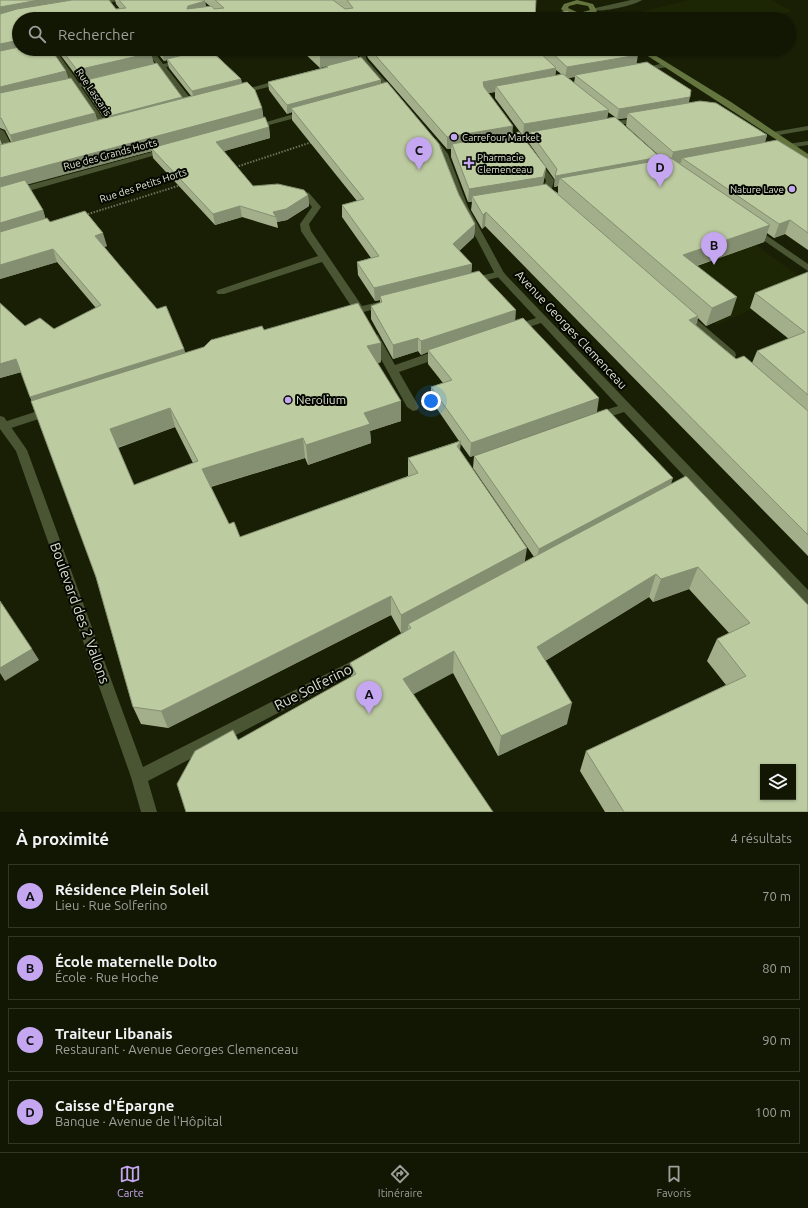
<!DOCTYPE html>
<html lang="fr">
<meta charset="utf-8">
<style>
:root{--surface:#121704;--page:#1f2413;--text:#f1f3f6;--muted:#9c9f9a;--line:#313626;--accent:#c5a7f1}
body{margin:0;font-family:Ubuntu,sans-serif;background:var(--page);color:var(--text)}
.controls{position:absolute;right:12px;bottom:12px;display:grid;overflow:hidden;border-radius:0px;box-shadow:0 1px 3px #0004}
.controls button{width:36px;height:36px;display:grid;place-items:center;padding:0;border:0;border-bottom:1px solid var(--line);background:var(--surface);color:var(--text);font:20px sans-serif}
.you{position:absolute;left:431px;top:401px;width:14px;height:14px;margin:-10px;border:3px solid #fff;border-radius:50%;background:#1a73e8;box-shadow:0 0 0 6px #1a73e833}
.badge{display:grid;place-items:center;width:26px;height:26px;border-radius:50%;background:var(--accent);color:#111;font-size:13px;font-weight:700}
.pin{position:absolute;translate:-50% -33px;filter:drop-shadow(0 1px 2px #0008)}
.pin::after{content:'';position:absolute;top:21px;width:14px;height:12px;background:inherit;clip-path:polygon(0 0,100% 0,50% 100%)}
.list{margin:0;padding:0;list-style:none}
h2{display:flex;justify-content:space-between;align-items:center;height:52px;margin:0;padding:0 16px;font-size:17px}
h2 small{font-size:13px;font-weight:400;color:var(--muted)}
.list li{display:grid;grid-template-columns:26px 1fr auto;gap:12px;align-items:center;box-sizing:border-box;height:64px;margin:0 8px 8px;padding:0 8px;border:1px solid var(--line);border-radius:0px}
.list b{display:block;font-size:15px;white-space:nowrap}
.list p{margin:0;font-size:13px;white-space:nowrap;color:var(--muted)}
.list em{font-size:13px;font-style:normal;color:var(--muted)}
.icon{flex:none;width:22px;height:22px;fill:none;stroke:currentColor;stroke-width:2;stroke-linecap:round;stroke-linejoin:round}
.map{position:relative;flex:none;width:808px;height:812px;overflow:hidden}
.search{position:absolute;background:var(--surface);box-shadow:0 1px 3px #0004;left:12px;right:12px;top:12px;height:44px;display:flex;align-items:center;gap:10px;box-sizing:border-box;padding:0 14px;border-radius:22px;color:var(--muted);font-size:15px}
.sheet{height:340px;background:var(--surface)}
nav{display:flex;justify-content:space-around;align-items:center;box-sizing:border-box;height:56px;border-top:1px solid var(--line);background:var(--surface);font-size:11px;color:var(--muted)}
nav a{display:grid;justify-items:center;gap:2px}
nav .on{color:var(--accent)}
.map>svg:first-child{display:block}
.built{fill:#1d2604}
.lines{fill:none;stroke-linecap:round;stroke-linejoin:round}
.path{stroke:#6b715b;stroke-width:2;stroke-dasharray:1.5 1.5;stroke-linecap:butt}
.service{fill:#4a5534;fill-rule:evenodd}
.minor{fill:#4a5534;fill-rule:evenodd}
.secondary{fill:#65753f;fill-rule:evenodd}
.wall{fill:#a3af8a;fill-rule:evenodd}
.shaded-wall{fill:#848e71}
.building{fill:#bdcba1;stroke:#848e71;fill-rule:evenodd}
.poi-dot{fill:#c5a7f1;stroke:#050801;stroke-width:1.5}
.labels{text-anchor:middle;stroke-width:4;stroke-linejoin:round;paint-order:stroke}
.far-street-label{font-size:10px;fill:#dde2d2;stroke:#050801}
.far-poi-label{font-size:10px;fill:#dde2d2;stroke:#050801;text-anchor:start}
.street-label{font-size:12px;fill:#dde2d2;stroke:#050801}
.poi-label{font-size:12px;fill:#dde2d2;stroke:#050801;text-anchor:start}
.near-street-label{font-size:14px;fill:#dde2d2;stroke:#050801}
</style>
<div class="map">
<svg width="808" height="812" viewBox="0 0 808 812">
<rect width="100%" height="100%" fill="#181f05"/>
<!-- built -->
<g class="built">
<path d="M689,0H771L792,11L761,19H629L624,16Z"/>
<path d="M716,216L756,245L808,283L717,325L624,247Z"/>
</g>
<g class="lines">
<!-- path -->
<g class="path">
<path d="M233,168L312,142"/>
<path d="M85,215L181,185"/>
</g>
<!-- service -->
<g class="service">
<path d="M306,192L309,193L321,207L309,224L311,231L362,306L384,301L389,304L387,306L348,316L344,315L343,313L344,311L353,309L322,262L224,294H218L216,292L218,290L318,256L301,231L300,224L312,207L302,195Z"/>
<path d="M500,271L503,272L505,274L503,276L472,284L467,281L469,279Z"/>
<path d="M50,407L54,408L56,411L54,414L5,430L0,427L1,423Z"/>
</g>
<!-- minor -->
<g class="minor">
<path d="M108,0H122L96,6L93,4Z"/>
<path d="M631,0H642C636,5 597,14 591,9Z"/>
<path d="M49,49H55L79,83L100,79V83L81,87L109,127L108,129H102L75,88L60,91V87L72,85Z"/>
<path d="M145,49H152L163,64L186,59V63L166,67L194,103V107H188L159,69L142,72V68L157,65Z"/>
<path d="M225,49H237L199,59L195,57Z"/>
<path d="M357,49H363L367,60L395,92V96H389L361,62Z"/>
<path d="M664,63H667V67L640,72L636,70Z"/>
<path d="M282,79L286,81L285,83L240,94L236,92Z"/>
<path d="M307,110H310V114L254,129L250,127Z"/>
<path d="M641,117H644V121L606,127L602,125L606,123Z"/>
<path d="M808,126V130L773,136L769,134L773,132Z"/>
<path d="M0,129L4,131L15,152L14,154H8L7,152L0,139Z"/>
<path d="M544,134H547V138L510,144L506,142L510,140Z"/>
<path d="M430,139H436L448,154L468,207L504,273L808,590V605L803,603L624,412L597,421L593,420L591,417L593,414L618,406L541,323L516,331L512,330L511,328L512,326L536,318L495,274L460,207L440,155L429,141Z"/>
<path d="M808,141V145L781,149L777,147L781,145Z"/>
<path d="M163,149H166L170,151L0,199V193Z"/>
<path d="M533,161H539L554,180L551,193L556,198L555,200H549L543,193L546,180L532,163Z"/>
<path d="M753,226L808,264V271L750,231L748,229Z"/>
<path d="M685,312L689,313L735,352L736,355L735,358H727L681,317L680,315L681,313Z"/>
<path d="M374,334L378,335L395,365L441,349L446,353L445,356L399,372L419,407L417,410L413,411L407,407L369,337Z"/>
<path d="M0,416L4,417L27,450L143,767L358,658L363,656L368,658L370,662L368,666L148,781L157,812H141L131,777L16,451L0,429Z"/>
</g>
<!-- secondary -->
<g class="secondary">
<path d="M577,0L593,4L597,11C588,21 570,18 561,9L564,4ZM577,4L588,6L590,10L579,13L568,8L569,6Z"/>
<path d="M637,49H645L731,102L808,154V160Z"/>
</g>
</g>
<!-- wall -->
<g class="wall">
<path d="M0,0L116,9H120L116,4L115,0H536L535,19H19V49L68,79L95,113L97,120L104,118L83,87L82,81H80L56,49H149L154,64L183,98L191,96L169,68L167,60L164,61L154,49H216L211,50L241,79L242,84L262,108L263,117L269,127L270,138L224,151L253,186L308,195L309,206L287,220L277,222L278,228L242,217L215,225L153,158L152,151L27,184L43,210L45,218L50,222L107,246L104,247L184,349L185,353L264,330L381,343V362L378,363L401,421L370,431L371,443L308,465L305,458L211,487L229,524L240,537L408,476V458L459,441L431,400V387L443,383L428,364V352L421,355L418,351L393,359L371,319V306L380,303V300L375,301L358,275L357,262L371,258L342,217V205L357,201L292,120V112L287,114L269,90L268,82L326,67V66L320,68L300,49H358V58L381,80V84L459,195L475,224L474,237L459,251L472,264L471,273L597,412L470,457L460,443V451L525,562L534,557L473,468L474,456L671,484L808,605V812H605L580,771L586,751L726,685L707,661L717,639L729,633L689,589L653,602L649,597L545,661L567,724L498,756L453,673L238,740L351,677L350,663L408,630L401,633L391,615L168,728L141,724L133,707L96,577L21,372L0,378L25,326L54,329L96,308L57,262L0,279V139L2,144L11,142L5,130L0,128ZM205,2L211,7H206ZM175,427L193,463L134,485L118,448Z"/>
<path d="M364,49H629L637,64L689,103L767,135L765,142L808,159V250L785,234L774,238L767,233L764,242L697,266L731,315L706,326L698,318L696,325L736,359L752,363L757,351L789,339L750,308L755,293L808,272V556L485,226L482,229L471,210L472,202H468L451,157V149H447L368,58ZM556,70L560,73L561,75L555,76ZM575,77L574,83L568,78ZM495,92V98L523,136L529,135V143L555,180L554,187L558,186V193L543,184L546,167L513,133L488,93ZM608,112L615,117L607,119ZM627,118L626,126L663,159L660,160L617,119Z"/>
</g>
<!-- shaded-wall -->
<g class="shaded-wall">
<path d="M39,0H101L0,19V7Z"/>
<path d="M205,1L207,12L187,9L188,6Z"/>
<path d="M19,40V49L0,56V44Z"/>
<path d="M165,49H216L168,60L167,59V60L164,61L161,50Z"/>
<path d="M348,49H358V58L320,68V56Z"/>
<path d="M151,53L154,64L80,81L77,70Z"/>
<path d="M638,55L636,67L575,75V77L565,78L567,67Z"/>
<path d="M556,68L555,80L496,86L495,92L482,94L483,82Z"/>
<path d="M66,71L70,83L0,99V87Z"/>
<path d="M241,79L242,88L194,100L192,91Z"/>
<path d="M381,80V88L291,108L292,112L287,114V105Z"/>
<path d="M182,97L183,103L108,123L106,117Z"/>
<path d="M690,97L688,107L628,113L627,118L617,119L619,109Z"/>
<path d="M262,108L264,120L151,148L152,151L0,192V178Z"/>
<path d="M609,110L606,122L530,132L529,135L523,136L524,124Z"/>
<path d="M95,113L99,125L14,147L10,135Z"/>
<path d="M513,126L512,138L452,144L451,149H447V137Z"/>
<path d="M269,127L270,138L218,153L216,142Z"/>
<path d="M767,135L763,148L682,158L681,163L670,165L673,152Z"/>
<path d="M660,157L658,168L560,178L558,186L554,187L555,176Z"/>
<path d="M546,167L544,180L542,190L472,196V202H468L469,189Z"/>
<path d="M308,195L309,206L287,220L277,222L276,217L273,212Z"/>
<path d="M240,206L242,217L215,225L213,214Z"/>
<path d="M43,210L47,223L0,237V223Z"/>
<path d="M486,212L485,226L482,229L483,215Z"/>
<path d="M790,220L785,234L774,238L779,224Z"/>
<path d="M475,224L474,237L453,257V244Z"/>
<path d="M770,225L764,242L678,272L683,255Z"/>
<path d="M103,233L107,246L99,249L95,236Z"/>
<path d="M53,249L57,262L0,279V265Z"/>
<path d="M472,264L471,277L380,296V300L375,301L374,288Z"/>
<path d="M737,297L731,315L706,326L712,308Z"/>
<path d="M516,310L515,324L428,350V352L421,355V341Z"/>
<path d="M698,316L694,331L689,320Z"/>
<path d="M418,338V351L393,359V345Z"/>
<path d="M381,343V362L368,366L367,346Z"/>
<path d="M184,349L187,362L36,410L30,397Z"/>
<path d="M16,359L22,372L0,378V364Z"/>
<path d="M599,398L597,412L470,457L471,443Z"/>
<path d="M401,401V421L370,431L371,443L308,465L306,445L364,413Z"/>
<path d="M170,408L175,427L116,448L110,429Z"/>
<path d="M303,438L305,458L206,488L202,469Z"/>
<path d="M461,441L459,460L457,446Z"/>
<path d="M673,478L669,490L536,561L539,549Z"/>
<path d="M527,548L524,567L408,624V629L401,633V615Z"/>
<path d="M698,567L689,589L653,602L661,579Z"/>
<path d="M656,574L649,597L532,669L537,647Z"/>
<path d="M391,596V615L168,728L161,711Z"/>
<path d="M32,649L39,660L5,681L0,673V668Z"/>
<path d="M454,651L453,673L403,700V679Z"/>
<path d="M572,703L567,724L498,756L501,736Z"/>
</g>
<!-- building -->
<g class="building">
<path d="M0,0H39L0,7Z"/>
<path d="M72,0H109L116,9L126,8L119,0H203L205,1L188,6L187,9L212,6L214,9L224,8L215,0H333L345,9L353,8L347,0H536L535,19H19V40L0,44V14L17,9Z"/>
<path d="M567,11L580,19H535Z"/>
<path d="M19,47V49H51L66,71L0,87V51Z"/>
<path d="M61,49H149L151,53L77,70Z"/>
<path d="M207,49H209L241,79L192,91L167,59Z"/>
<path d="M312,49H348L320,56Z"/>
<path d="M370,49H536L556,68L483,82L484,87L513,126L447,137Z"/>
<path d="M548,49H629L638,55L567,67Z"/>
<path d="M361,57L381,80L287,105L268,82L328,67L326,66Z"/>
<path d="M647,62L691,90L690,97L619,109L575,75Z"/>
<path d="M157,63L182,97L106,117L82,81Z"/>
<path d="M563,74L609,110L524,124L496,86Z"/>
<path d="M71,78L95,113L10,135L1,118H0V93Z"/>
<path d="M247,82L255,90L262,108L0,178V145Z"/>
<path d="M387,82L439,144L459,195L475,224L453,244L472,264L374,288L357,262L379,256L342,205L364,199L291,108Z"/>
<path d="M700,101L716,103L767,135L673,152L628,113Z"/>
<path d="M265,117L269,127L216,142L253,186L278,184L304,190L308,195L286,209L273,212L276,217L240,206L213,214L151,148Z"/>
<path d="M615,117L660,157L555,176L557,169L530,132Z"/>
<path d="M519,132L546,167L543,177L469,189L452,144Z"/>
<path d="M777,140L808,159V233L790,220L779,224L682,158Z"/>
<path d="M671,158L770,225L683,255L737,297L712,308L560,178Z"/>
<path d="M25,180L43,210L0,223V187Z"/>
<path d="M546,184L698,316L689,320L736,359L744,356L808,411V535L486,212L483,215L472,196Z"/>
<path d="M85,211L103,233L95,236L121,267L157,309L166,306L184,349L30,397L16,359L0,364V303L25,326L40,318L54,329L101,305L53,249L0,265V232L47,218L50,222Z"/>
<path d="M479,271L516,310L421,341L418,338L393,345L371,306L382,302L380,296Z"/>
<path d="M808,272V395L757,351L805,332L755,293Z"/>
<path d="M358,303L381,343L367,346L401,401L364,413L370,424L306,445L303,438L202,469L229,524L234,522L240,537L418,473L408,458L461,441L457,446L527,548L401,615L391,596L161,711L133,707L96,577L31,401L204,347L211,340L262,326L264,330ZM170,408L198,461L134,485L110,429Z"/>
<path d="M523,318L599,398L471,443L431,387L452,380L428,350Z"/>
<path d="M607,409L673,478L539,549L474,456Z"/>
<path d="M686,476L808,605V812H624L586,751L746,676L717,639L750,623L698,567L661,579L656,574L537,647L572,703L501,736L454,651L403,679L493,812H186L177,784L195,751L233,730L238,740L356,674L350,663L411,628L408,624ZM763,767H793V797H763Z"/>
<path d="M0,601L32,649L0,668Z"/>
</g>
<!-- markers -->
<g class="poi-dot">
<circle cx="454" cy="137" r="4"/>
<path d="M467 157h4v4h4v4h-4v4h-4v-4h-4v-4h4z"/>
<circle cx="792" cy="189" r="4"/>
<circle cx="288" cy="400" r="4"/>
</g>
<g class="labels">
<!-- far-street labels -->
<g class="far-street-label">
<text transform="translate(94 92) rotate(56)" y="4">Rue Lascaris</text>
<text transform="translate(110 154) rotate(-15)" y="4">Rue des Grands Horts</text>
<text transform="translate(143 185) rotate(-18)" y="4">Rue des Petits Horts</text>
</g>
<!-- far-poi labels -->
<g class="far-poi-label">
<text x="462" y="141">Carrefour Market</text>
<text x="477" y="161">Pharmacie<tspan x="477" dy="12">Clemenceau</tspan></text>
<text x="784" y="193" text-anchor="end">Nature Lave</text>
</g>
<!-- street labels -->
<g class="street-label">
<text transform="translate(571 330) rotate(47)" y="4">Avenue Georges Clemenceau</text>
</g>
<!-- poi labels -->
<g class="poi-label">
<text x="296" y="404">Nerolium</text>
</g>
<!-- near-street labels -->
<g class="near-street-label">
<text transform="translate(80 613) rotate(70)" y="5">Boulevard des 2 Vallons</text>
<text transform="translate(313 687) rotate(-27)" y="5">Rue Solferino</text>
</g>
</g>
</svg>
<div class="controls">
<button><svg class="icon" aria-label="layers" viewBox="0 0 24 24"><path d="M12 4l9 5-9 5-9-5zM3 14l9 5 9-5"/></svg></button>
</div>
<div class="you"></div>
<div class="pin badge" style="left:369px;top:714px">A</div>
<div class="pin badge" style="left:714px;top:265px">B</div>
<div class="pin badge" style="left:419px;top:170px">C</div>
<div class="pin badge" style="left:660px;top:187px">D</div>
<div class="search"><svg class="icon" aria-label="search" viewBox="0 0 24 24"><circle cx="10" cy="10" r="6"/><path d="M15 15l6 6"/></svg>Rechercher</div>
</div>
<section class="sheet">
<h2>À proximité<small>4 résultats</small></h2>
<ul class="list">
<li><span class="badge">A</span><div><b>Résidence Plein Soleil</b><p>Lieu · Rue Solferino</p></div><em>70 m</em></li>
<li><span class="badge">B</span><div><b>École maternelle Dolto</b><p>École · Rue Hoche</p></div><em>80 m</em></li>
<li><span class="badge">C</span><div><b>Traiteur Libanais</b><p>Restaurant · Avenue Georges Clemenceau</p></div><em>90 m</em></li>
<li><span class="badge">D</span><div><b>Caisse d'Épargne</b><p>Banque · Avenue de l'Hôpital</p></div><em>100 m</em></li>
</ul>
</section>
<nav>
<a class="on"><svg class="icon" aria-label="map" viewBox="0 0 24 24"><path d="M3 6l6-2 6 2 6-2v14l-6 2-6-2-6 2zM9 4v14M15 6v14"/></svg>Carte</a>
<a><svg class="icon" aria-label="directions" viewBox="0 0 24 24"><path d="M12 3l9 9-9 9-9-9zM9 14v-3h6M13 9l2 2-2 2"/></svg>Itinéraire</a>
<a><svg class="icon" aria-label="saved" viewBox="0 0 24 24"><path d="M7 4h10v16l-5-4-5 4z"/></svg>Favoris</a>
</nav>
